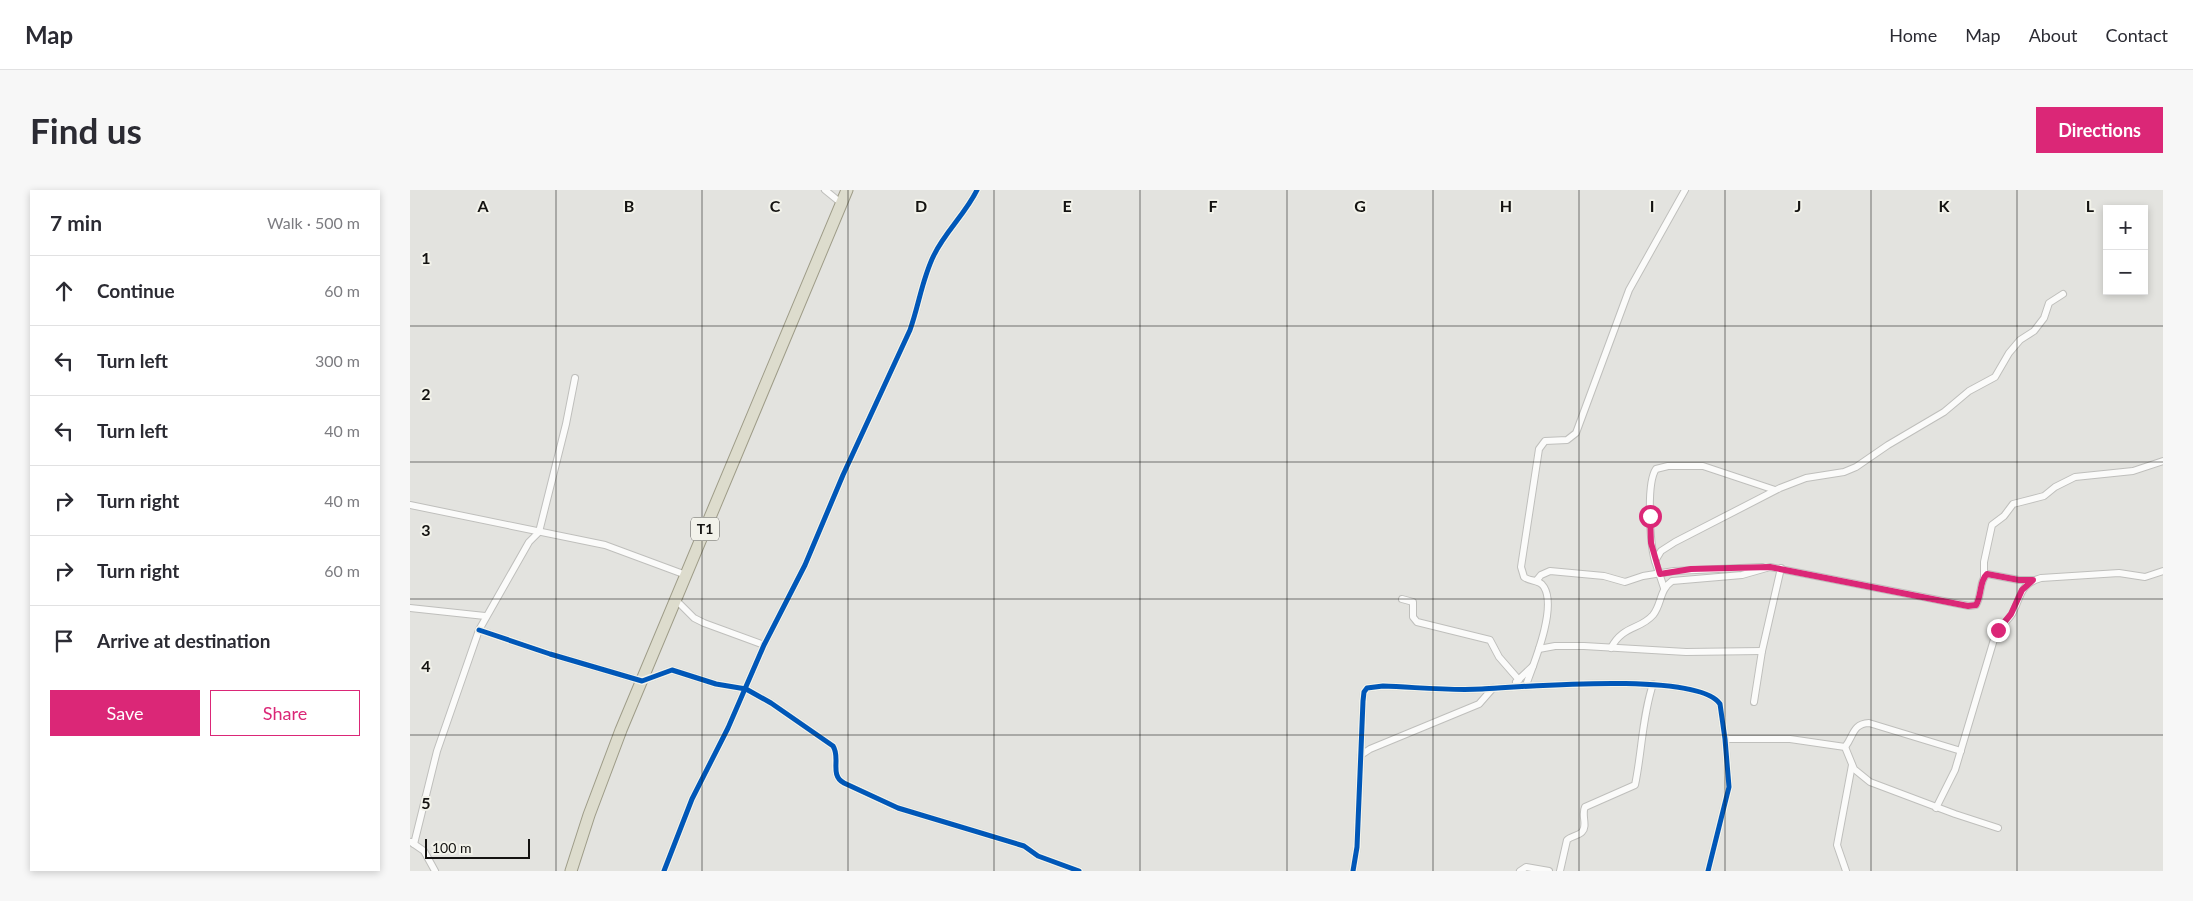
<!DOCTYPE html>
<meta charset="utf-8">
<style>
:root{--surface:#fff;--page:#f7f7f7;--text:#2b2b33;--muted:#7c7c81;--line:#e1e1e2;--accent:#db2777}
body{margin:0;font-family:Lato,sans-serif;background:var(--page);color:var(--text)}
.controls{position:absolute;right:15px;top:15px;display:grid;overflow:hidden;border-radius:0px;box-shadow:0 2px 8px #0003}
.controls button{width:45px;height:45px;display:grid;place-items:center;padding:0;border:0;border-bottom:1px solid var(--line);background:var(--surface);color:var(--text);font:25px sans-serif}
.scale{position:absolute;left:15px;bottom:12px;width:105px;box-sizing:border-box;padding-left:5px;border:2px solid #141311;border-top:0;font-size:14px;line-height:18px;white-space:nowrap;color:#141311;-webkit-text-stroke:4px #f2f2ea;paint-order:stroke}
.stop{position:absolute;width:15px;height:15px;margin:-11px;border:4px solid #db2777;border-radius:50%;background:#fff}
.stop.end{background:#db2777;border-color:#fff;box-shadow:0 1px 5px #0008}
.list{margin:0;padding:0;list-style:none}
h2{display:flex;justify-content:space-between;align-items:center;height:65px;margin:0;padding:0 20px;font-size:21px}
h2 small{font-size:16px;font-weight:400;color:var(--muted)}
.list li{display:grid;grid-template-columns:32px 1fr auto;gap:15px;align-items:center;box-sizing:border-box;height:70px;padding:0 20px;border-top:1px solid var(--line)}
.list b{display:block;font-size:19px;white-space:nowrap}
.list em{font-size:16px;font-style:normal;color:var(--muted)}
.actions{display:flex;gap:10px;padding:15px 20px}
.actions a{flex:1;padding:11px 0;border:1px solid var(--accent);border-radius:0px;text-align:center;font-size:18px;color:var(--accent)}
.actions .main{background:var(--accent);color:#fff}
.icon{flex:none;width:28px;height:28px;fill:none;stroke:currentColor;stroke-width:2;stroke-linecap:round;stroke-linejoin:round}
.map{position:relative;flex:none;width:1753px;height:681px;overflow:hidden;border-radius:0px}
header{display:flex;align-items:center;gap:30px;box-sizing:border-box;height:70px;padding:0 25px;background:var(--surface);border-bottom:1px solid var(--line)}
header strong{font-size:24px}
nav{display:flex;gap:28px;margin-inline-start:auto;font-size:18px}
.intro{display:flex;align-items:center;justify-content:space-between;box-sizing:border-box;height:120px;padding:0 30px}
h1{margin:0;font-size:35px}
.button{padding:12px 22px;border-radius:0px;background:var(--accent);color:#fff;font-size:18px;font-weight:700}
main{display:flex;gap:30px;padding:0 30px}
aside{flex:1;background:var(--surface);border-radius:0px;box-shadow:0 2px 8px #0003}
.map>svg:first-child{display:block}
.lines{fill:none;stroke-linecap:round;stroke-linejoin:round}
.minor-casing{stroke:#bfbfbc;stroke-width:8}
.trunk-casing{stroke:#9e9c88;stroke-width:13}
.minor{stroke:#fbfbfa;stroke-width:6}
.trunk{stroke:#dddccd;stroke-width:11}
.cycleway-casing{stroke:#f2f2ea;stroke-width:8}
.cycleway{stroke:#0057b8;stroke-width:5}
.route{stroke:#db2777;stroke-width:6}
.grid{fill:none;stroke:#141311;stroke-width:1;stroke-opacity:0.55}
.labels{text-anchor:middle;stroke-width:4;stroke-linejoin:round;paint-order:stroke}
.shield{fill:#f2f2ea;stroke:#575652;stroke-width:1}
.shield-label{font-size:14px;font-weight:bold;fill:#141311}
.grid-label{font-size:16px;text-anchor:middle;font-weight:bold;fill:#141311;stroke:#f2f2ea;stroke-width:4;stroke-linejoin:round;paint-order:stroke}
</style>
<header>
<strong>Map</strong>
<nav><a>Home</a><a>Map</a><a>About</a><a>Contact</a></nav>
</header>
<div class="intro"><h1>Find us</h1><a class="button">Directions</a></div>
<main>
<aside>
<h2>7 min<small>Walk · 500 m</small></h2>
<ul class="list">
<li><svg class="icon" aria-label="ahead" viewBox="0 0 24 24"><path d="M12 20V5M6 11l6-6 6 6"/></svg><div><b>Continue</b></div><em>60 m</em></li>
<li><svg class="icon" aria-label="left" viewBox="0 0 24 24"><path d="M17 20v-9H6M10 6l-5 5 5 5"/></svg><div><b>Turn left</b></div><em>300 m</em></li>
<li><svg class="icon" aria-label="left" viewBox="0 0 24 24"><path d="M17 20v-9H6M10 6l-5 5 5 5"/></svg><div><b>Turn left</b></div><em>40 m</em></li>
<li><svg class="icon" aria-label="right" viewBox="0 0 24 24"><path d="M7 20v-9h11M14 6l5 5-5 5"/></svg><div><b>Turn right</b></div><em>40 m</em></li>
<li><svg class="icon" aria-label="right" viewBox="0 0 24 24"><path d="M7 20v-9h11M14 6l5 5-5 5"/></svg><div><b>Turn right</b></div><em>60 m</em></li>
<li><svg class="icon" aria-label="arrive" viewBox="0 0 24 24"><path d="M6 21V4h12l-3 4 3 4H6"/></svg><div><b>Arrive at destination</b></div></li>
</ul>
<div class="actions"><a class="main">Save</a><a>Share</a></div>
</aside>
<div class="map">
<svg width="1753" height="681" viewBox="0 0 1753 681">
<rect width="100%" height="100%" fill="#e3e3df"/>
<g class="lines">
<defs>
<g id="minor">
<path d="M415,0L431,13"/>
<path d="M0,315L195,355L276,385"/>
<path d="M1245,371C1240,354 1236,293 1246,279L1258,276H1293L1365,300"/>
<path d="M1574,386V372L1582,335L1594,326L1603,314L1634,306L1645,297L1665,287L1723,281L1753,271"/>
<path d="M1126,391L1131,385L1140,381L1194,386L1215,392L1233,386L1264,381L1352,377"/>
<path d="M1254,398L1245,371L1251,361L1265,352L1370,298L1396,288L1434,282L1446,277L1478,255L1534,222L1559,201L1585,187L1599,163L1610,150L1624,141L1634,128L1639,113L1653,104"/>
<path d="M992,409L1003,412V427L1007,432L1080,450L1089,467L1109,490"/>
<path d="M266,410L284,428L294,433L354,455"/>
<path d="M0,418L75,426"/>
<path d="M69,440L140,464L232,491L262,480L306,494L336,499L361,513L423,556C431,568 419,585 434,593L488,618L614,656L628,666L669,681"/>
<path d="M1201,458C1213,435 1230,440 1243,425C1252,414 1249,400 1262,391L1332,385L1360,377L1559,416L1566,415C1572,406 1569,391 1577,384L1609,390H1623"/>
<path d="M1129,459L1145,456H1174L1276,462L1352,461"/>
<path d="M1106,492L1123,476"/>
<path d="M1116,495C1124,473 1147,418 1134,397C1130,389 1120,392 1114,387L1111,377L1129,259L1135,251L1157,250L1166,243L1219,100L1275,0"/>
<path d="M1344,512L1352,461L1371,378"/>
<path d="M1315,549H1380L1435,557L1444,579L1460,592L1545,624L1588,638"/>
<path d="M1435,557C1444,546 1442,534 1459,533L1551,561"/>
<path d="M951,565L960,559L1069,514L1083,498"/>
<path d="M1526,618L1545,580L1585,446C1589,437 1597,432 1602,424C1611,408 1609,394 1631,388L1709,383L1735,387L1753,381"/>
<path d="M1,652L14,661L25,681"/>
<path d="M4,654L27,561L69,440L119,352L129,342L156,234L165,188"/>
<path d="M254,681L282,609L318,538L354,455L395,375L433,285L500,140C509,115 512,89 524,65C535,42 556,23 567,0"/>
<path d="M943,681L947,657L953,511L954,502L957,498L973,496C1005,497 1039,501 1072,499C1112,497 1288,481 1310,514L1315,549L1319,597L1298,681"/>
<path d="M1110,681L1116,677L1139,681"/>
<path d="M1150,681L1157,650C1161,646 1168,646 1172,642C1178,636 1171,625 1175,617L1225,595C1232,562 1232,527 1243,494"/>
<path d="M1436,681L1427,655L1442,575"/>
</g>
<path id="trunk" d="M161,681L179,625L211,540L437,0"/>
</defs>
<!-- minor casing -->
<use href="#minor" class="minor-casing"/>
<!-- trunk casing -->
<use href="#trunk" class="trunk-casing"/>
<!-- minor -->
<use href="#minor" class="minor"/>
<!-- trunk -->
<use href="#trunk" class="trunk"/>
<defs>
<g id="cycleway">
<path d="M69,440L140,464L232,491L262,480L306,494L336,499L361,513L423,556C431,568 419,585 434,593L488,618L614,656L628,666L669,681"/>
<path d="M254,681L282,609L318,538L354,455L395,375L433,285L500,140C509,115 512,89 524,65C535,42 556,23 567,0"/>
<path d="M943,681L947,657L953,511L954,502L957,498L973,496C1005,497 1039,501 1072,499C1112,497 1288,481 1310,514L1315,549L1319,597L1298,681"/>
</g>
</defs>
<!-- cycleway casing -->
<use href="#cycleway" class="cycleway-casing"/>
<!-- cycleway -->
<use href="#cycleway" class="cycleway"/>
</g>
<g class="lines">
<!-- route -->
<path class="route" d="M1240,326L1241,353L1250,384L1281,379L1360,377L1558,416L1566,415C1572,406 1569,391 1577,384L1609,390H1623L1612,400L1601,424L1588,440"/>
</g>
<!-- grid -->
<path class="grid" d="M146,0V681M292,0V681M438,0V681M584,0V681M730,0V681M877,0V681M1023,0V681M1169,0V681M1315,0V681M1461,0V681M1607,0V681M0,136H1753M0,272H1753M0,409H1753M0,545H1753"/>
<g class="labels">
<!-- shield labels -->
<rect class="shield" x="281" y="327.5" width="28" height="23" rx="4"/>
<g class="shield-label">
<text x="295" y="344">T1</text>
</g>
</g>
<g class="grid-label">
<text x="73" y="22">A</text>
<text x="219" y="22">B</text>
<text x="365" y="22">C</text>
<text x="511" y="22">D</text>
<text x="657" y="22">E</text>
<text x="803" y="22">F</text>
<text x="950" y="22">G</text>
<text x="1096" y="22">H</text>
<text x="1242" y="22">I</text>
<text x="1388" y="22">J</text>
<text x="1534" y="22">K</text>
<text x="1680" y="22">L</text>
<text x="16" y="74">1</text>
<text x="16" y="210">2</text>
<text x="16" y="346">3</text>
<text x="16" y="482">4</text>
<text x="16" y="619">5</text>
</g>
</svg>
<div class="controls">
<button>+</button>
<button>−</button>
</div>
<div class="scale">100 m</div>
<div class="stop" style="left:1240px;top:326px"></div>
<div class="stop end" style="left:1588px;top:440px"></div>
</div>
</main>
